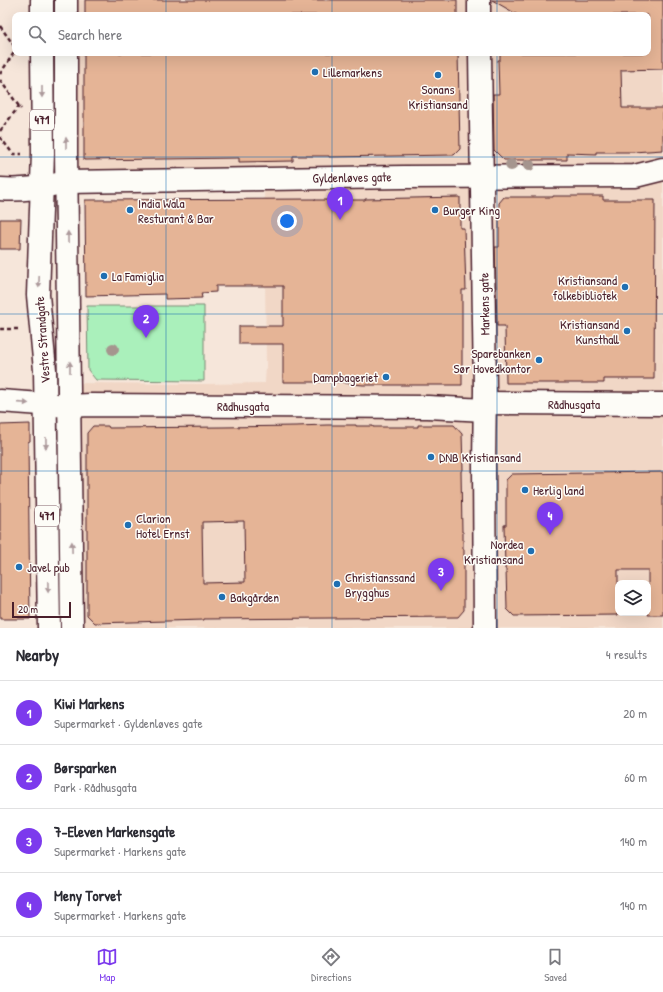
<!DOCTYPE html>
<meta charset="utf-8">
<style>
:root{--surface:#fff;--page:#f7f7f7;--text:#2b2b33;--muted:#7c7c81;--line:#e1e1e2;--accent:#7c3aed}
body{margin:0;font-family:"Patrick Hand",sans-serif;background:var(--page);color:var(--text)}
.controls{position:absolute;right:12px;bottom:12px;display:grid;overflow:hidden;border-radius:8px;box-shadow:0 4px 16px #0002}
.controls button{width:36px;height:36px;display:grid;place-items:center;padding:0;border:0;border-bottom:1px solid var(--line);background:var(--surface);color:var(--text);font:20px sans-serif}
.scale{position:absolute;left:12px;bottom:10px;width:59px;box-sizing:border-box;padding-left:4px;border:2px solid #4a1f2b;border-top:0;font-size:11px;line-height:14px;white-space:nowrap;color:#4a1f2b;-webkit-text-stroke:3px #fdfcf7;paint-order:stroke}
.you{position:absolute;left:287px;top:221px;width:14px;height:14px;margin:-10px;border:3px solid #fff;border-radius:50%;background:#1a73e8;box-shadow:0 0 0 6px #1a73e833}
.badge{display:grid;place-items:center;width:26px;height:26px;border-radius:50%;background:var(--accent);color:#fff;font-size:13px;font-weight:700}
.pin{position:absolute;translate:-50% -33px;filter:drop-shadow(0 1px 2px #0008)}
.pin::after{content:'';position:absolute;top:21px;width:14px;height:12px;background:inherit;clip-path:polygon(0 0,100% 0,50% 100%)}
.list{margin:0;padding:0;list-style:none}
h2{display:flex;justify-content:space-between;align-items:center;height:52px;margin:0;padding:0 16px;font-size:17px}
h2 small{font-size:13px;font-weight:400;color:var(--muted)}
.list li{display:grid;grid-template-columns:26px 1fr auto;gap:12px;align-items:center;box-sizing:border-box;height:64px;padding:0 16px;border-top:1px solid var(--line)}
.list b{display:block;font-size:15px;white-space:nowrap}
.list p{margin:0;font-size:13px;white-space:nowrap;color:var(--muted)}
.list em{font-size:13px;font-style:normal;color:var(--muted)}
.icon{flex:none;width:22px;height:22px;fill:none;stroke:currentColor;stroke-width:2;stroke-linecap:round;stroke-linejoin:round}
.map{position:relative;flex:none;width:663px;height:628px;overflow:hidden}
.search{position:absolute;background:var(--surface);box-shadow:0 4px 16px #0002;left:12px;right:12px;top:12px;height:44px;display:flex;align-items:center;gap:10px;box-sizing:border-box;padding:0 14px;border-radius:8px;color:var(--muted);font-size:15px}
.sheet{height:308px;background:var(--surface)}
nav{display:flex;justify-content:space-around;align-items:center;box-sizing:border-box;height:56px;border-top:1px solid var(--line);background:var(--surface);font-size:11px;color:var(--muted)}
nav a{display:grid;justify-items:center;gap:2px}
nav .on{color:var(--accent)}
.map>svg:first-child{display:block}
.built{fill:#f1d7c6;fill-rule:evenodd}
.green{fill:#aaf0bb;stroke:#7a8873}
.building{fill:#e5b496;stroke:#4a1f2b;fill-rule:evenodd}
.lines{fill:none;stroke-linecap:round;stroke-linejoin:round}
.street-casing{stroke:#4a1f2b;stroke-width:25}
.primary-casing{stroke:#4a1f2b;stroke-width:25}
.path{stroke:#4a1f2b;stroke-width:2.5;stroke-dasharray:4 3;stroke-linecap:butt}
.street{stroke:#fdfcf7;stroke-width:22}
.primary{stroke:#fdfcf7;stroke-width:22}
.tree{fill:#a5958e}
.oneway{fill:#ac999b}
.grid{fill:none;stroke:#1f6fb2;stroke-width:1;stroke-opacity:0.55}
.poi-dot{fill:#1f6fb2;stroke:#fdfcf7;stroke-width:1.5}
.labels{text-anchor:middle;stroke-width:3;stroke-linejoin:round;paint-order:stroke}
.shield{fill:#fdfcf7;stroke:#806168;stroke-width:1}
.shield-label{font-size:12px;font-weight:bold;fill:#4a1f2b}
.poi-label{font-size:13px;fill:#4a1f2b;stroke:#fdfcf7;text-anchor:start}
.street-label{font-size:13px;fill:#4a1f2b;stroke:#fdfcf7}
</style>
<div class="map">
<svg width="663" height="628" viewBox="0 0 663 628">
<rect width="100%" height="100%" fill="#f6e6da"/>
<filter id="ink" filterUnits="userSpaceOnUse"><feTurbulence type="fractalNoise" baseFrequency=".025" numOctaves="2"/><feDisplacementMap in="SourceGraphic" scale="8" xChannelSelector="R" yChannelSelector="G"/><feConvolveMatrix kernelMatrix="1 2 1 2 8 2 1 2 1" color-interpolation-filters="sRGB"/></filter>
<g filter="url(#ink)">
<!-- built -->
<path class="built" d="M73,0H663V628H63L65,383L206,384L265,383L266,366L264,181L73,173V53H648V15H73ZM618,583H648V613H618Z"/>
<!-- green -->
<path class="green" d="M87,306H204V381L96,380L88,370Z"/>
<!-- building -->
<g class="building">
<rect x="85" y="0" width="372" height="15"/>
<path d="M492,0H663V69L621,70L622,108H663V150L633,152H596V154L567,153V160H504L494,150L493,94H499L498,60H500V53H648V15H518Z"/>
<path d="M84,53H458L460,149L454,155L329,157V156H293V161L239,162V158L84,160Z"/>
<path d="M553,196H603V200H655L654,379H604V383H506L505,326H497L495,247H499V203L504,197H553Z"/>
<path d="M460,197V228H464L466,290H462V385H363L344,383V382H283V344H239V326H283V286H216V292L201,293L202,298L165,299V294L86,296L85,200L315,199V200H365V199Z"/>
<path d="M0,219H21L20,249H0Z"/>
<path d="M30,424V441L28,442L30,619H0V425Z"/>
<path d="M327,425H356V426H373V427H418V425H454L462,434L463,470L461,471L462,532H463V549H464V610L458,617L204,619V620L95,623L87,615V433L93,426H108L109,428L222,427H223L296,426ZM244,521L245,582L203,583L202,522Z"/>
<path d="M663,472V615H648V570H618V615L514,616L507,609L506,569H505L504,525H506V480L512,474Z"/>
</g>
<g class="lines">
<defs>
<g id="street">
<path d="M479,0V15"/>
<path d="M480,53L485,390L484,465L485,628"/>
<path d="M0,189C25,191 43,187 67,182L404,177L635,176L663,169"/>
<path d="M0,401L69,406L90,405L428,407L485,410"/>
<path d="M485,403L663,404"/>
</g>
<g id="primary">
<path d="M42,0V15"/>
<path d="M66,0V15"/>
<path d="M42,53L43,153L38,295L45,370L49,628"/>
<path d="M66,53V152L72,628"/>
</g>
</defs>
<!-- street casing -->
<use href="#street" class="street-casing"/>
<!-- primary casing -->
<use href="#primary" class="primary-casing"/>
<!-- path -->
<g class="path">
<path d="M0,26L15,47"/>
<path d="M0,74L15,51"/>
<path d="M0,80L21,109"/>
<path d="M0,131L20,105"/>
<path d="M0,137L13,154H22"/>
<path d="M0,329H21"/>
</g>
<!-- street -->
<use href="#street" class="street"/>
<!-- primary -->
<use href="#primary" class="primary"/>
</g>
<!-- trees -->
<g class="tree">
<circle cx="511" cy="165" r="6"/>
<circle cx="529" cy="165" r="6"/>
<circle cx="113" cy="349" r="6"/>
</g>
<!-- one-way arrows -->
<defs><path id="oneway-solid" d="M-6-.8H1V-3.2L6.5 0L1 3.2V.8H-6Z"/></defs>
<g class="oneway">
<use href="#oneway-solid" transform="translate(42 92) rotate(90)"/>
<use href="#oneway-solid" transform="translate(66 143) rotate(-90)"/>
<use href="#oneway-solid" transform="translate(68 237) rotate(-91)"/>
<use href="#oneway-solid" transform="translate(39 282) rotate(92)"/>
<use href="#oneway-solid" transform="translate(70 367) rotate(-90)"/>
<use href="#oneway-solid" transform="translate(23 403) rotate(4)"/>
<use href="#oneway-solid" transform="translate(46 443) rotate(89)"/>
<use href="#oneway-solid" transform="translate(72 547) rotate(-91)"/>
<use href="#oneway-solid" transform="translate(48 587) rotate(89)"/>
</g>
</g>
<!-- grid -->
<path class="grid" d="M166,0V15M332,0V15M497,0V15M166,53V628M332,53V628M497,53V628M0,157H663M0,314H663M0,471H663"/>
<!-- markers -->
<g class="poi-dot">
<circle cx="315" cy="72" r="4"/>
<circle cx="438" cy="75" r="4"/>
<circle cx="130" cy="210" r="4"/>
<circle cx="435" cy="210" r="4"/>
<circle cx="104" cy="276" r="4"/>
<circle cx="625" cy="287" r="4"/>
<circle cx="627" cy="331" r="4"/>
<circle cx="539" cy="360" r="4"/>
<circle cx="386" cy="377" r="4"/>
<circle cx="431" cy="457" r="4"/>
<circle cx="525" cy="490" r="4"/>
<circle cx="128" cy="525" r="4"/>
<circle cx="531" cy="551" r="4"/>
<circle cx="19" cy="567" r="4"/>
<circle cx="337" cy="584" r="4"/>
<circle cx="222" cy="597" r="4"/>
</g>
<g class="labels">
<!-- shield labels -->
<g class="shield">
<rect x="30" y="110" width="24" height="20" rx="3"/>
<rect x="35" y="506" width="24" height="20" rx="3"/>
</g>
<g class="shield-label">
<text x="42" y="124">471</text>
<text x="47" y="520">471</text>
</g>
<!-- poi labels -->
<g class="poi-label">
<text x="323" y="77">Lillemarkens</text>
<text x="438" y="94" text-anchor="middle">Sonans<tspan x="438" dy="15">Kristiansand</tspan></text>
<text x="138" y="208">India Wala<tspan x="138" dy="15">Resturant &amp; Bar</tspan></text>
<text x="443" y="215">Burger King</text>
<text x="112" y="281">La Famiglia</text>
<text x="617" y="285" text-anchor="end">Kristiansand<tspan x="617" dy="15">folkebibliotek</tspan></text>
<text x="619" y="329" text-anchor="end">Kristiansand<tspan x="619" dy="15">Kunsthall</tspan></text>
<text x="531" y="358" text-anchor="end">Sparebanken<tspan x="531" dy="15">Sør Hovedkontor</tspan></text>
<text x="378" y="382" text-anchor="end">Dampbageriet</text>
<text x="439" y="462">DNB Kristiansand</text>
<text x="533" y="495">Herlig land</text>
<text x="136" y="523">Clarion<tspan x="136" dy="15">Hotel Ernst</tspan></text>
<text x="523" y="549" text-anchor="end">Nordea<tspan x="523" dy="15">Kristiansand</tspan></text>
<text x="27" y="572">Javel pub</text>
<text x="345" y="582">Christianssand<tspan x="345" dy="15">Brygghus</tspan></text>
<text x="230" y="602">Bakgården</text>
</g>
<!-- street labels -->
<g class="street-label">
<text transform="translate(352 177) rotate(-1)" y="5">Gyldenløves gate</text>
<text transform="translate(484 304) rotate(-91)" y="5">Markens gate</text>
<text transform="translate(42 340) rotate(-94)" y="5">Vestre Strandgate</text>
<text x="574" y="409">Rådhusgata</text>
<text x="243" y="411">Rådhusgata</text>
</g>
</g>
</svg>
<div class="controls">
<button><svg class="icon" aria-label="layers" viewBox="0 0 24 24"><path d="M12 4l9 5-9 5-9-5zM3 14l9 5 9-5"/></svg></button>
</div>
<div class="scale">20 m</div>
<div class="you"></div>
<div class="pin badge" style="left:340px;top:220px">1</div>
<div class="pin badge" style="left:146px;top:338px">2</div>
<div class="pin badge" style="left:441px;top:591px">3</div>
<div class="pin badge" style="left:550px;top:535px">4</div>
<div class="search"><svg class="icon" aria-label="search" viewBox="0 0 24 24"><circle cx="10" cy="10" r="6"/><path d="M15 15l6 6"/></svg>Search here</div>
</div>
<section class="sheet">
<h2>Nearby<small>4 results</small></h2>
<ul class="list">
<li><span class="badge">1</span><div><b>Kiwi Markens</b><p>Supermarket · Gyldenløves gate</p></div><em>20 m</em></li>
<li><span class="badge">2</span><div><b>Børsparken</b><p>Park · Rådhusgata</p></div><em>60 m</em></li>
<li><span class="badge">3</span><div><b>7-Eleven Markensgate</b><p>Supermarket · Markens gate</p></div><em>140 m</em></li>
<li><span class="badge">4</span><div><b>Meny Torvet</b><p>Supermarket · Markens gate</p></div><em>140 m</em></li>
</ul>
</section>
<nav>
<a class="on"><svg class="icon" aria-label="map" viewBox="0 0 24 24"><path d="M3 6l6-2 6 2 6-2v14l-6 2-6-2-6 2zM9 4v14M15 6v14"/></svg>Map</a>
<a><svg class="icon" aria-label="directions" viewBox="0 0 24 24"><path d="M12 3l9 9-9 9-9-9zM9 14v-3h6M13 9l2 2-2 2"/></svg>Directions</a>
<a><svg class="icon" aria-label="saved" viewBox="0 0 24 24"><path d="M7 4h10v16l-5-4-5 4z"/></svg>Saved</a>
</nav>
